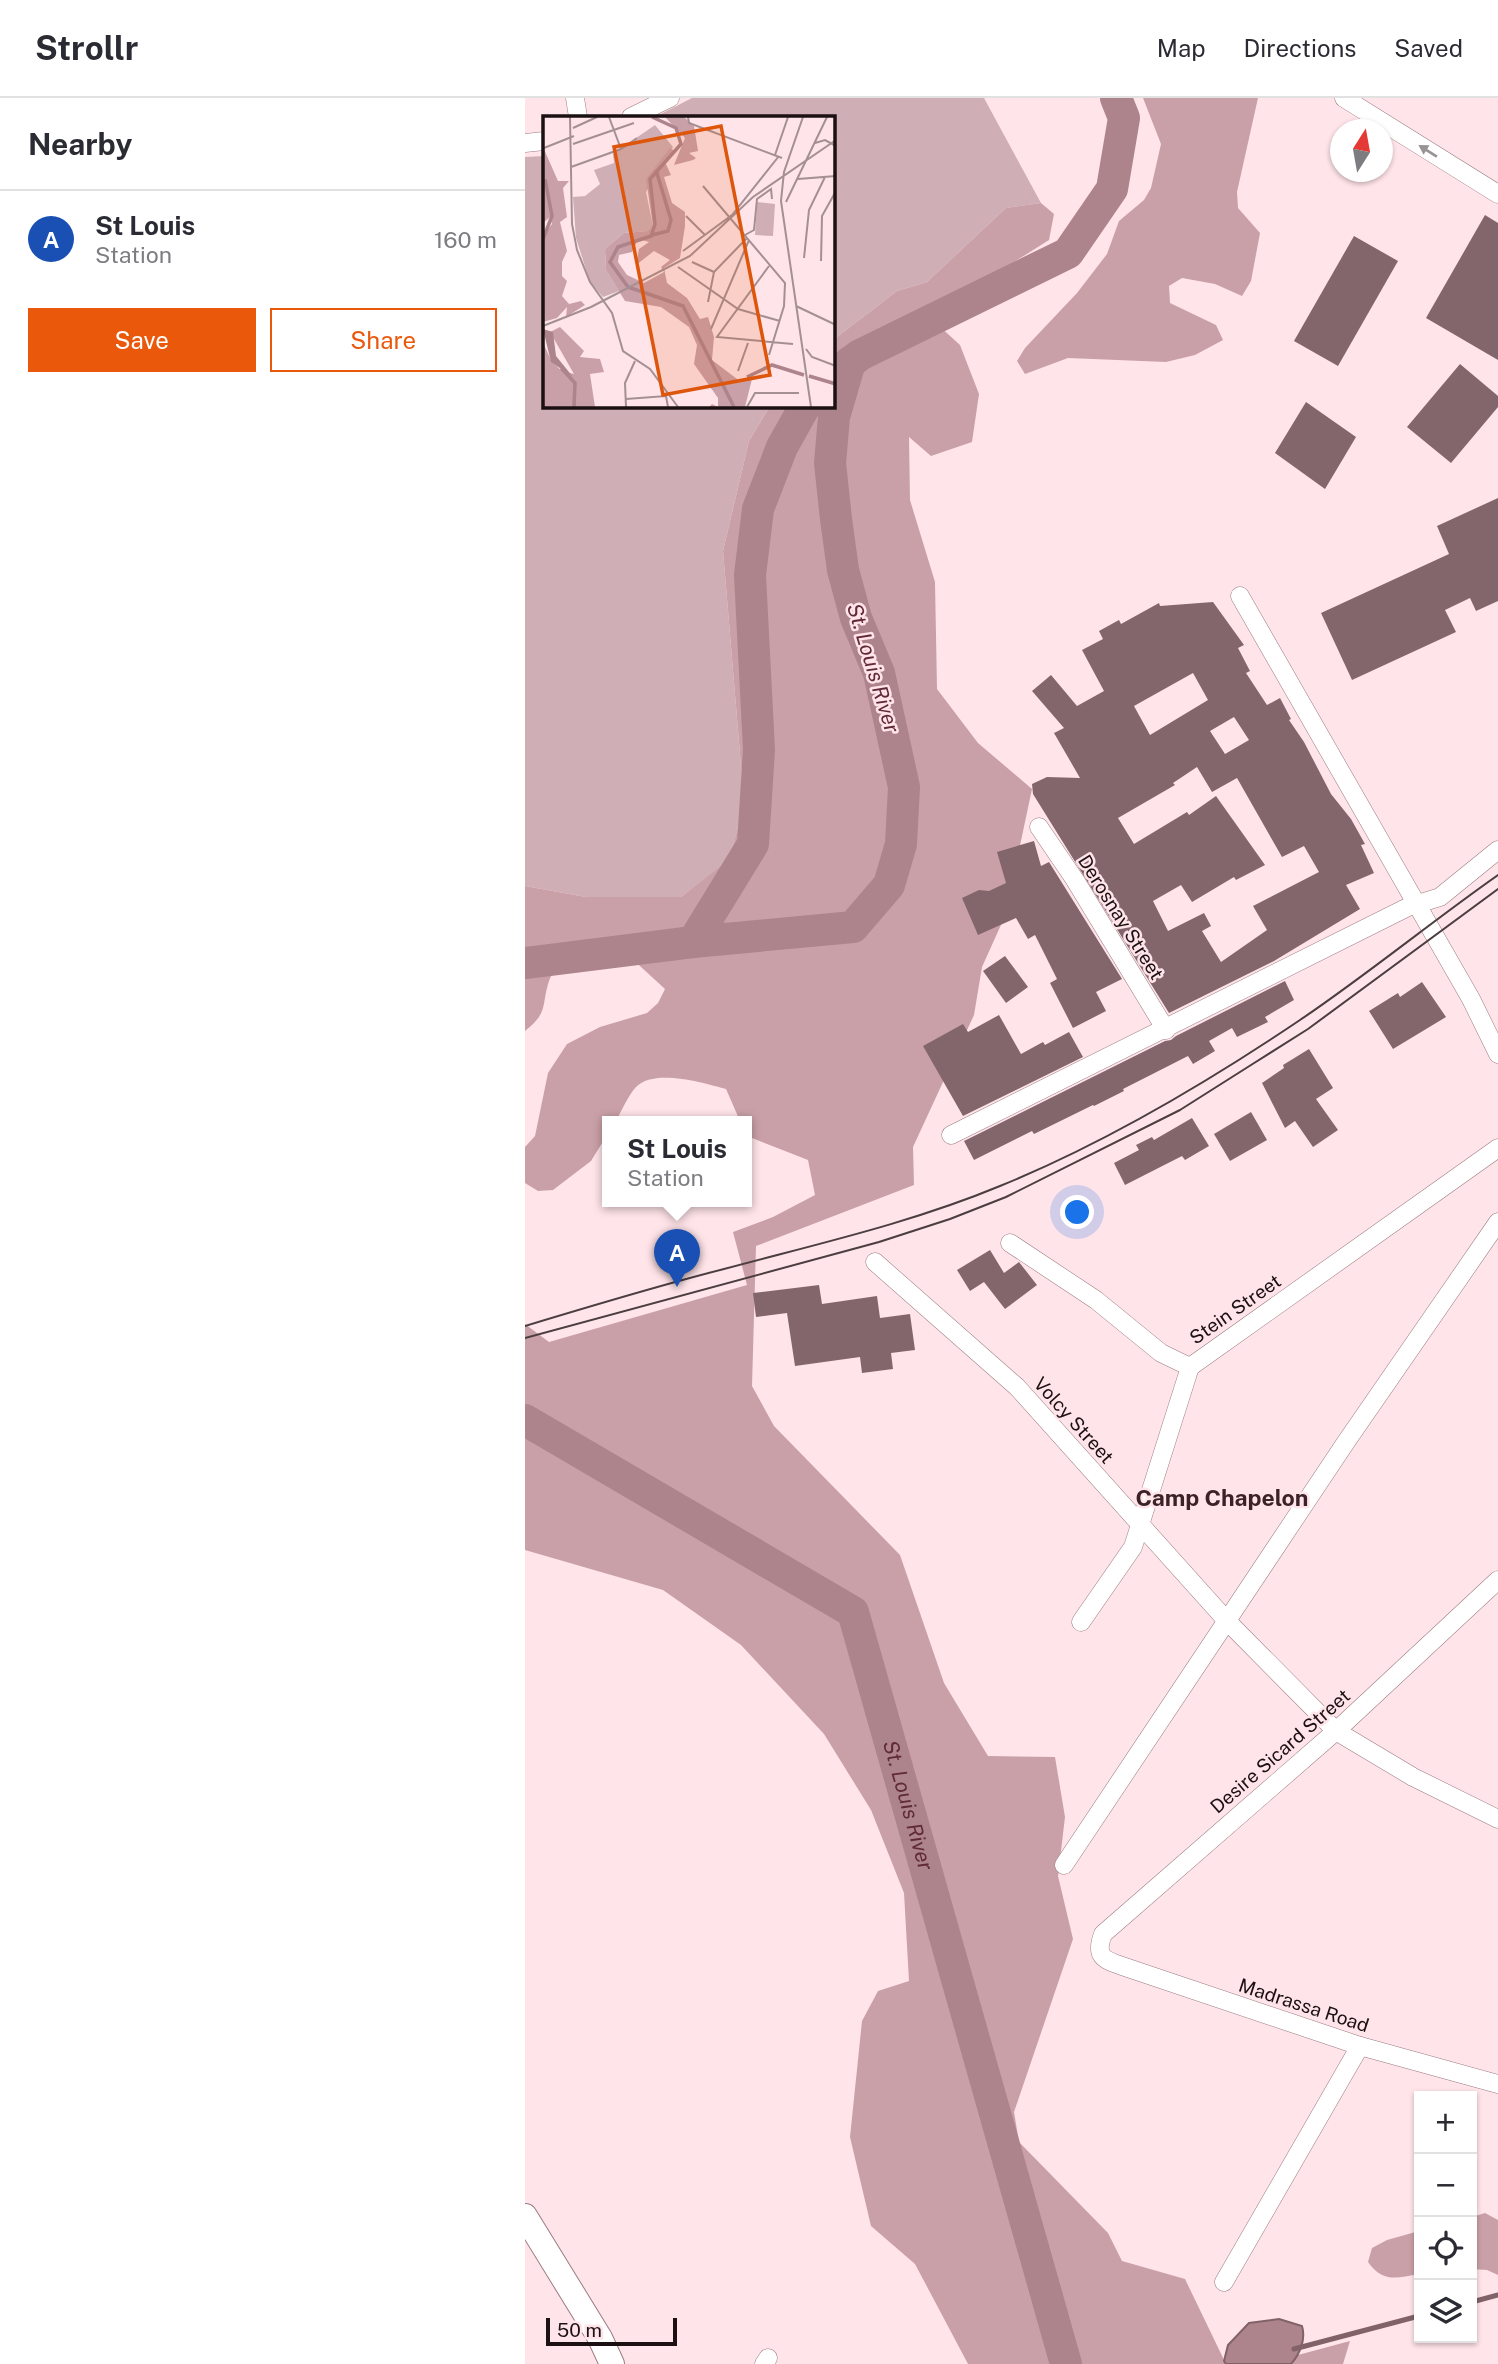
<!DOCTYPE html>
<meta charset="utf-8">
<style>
:root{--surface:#fff;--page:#f7f7f7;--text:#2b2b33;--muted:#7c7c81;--line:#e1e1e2;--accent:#ea580c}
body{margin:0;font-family:"Public Sans",sans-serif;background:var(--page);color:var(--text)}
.controls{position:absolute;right:21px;bottom:21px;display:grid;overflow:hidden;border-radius:0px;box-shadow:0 2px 5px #0004}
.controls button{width:63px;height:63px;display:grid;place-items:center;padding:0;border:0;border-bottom:2px solid var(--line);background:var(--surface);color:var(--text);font:35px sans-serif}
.compass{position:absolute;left:805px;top:21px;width:63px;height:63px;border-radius:50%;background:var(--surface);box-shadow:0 2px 5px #0004;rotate:11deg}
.scale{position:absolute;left:21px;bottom:18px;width:131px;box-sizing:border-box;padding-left:7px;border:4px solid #1b1113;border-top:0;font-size:19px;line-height:24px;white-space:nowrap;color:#1b1113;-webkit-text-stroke:5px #ffe4e9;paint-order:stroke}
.you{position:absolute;left:553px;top:1115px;width:24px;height:24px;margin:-18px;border:5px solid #fff;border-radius:50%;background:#1a73e8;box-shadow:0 0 0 10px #1a73e833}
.badge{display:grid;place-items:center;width:46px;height:46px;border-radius:50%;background:var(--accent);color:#fff;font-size:23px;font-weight:700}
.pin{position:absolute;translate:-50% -58px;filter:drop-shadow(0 2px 4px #0008)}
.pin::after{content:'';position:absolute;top:37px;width:24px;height:21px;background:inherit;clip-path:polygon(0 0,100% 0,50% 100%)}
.popup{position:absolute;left:77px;top:1018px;width:150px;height:91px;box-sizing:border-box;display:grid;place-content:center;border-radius:0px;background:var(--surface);filter:drop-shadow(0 2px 5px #0005);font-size:23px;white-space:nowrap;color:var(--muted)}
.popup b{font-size:26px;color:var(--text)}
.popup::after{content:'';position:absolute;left:50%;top:100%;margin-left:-14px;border:14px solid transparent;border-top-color:var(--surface)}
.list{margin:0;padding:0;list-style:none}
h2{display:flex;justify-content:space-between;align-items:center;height:91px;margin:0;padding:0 28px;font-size:30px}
h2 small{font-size:23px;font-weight:400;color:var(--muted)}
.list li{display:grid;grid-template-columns:46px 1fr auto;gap:21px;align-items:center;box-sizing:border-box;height:98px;padding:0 28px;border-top:2px solid var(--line)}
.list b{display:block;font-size:26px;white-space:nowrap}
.list p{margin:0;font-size:23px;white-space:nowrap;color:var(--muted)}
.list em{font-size:23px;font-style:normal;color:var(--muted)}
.actions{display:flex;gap:14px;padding:21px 28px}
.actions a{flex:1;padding:16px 0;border:2px solid var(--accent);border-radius:0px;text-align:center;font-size:24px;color:var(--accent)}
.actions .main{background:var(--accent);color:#fff}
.icon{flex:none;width:38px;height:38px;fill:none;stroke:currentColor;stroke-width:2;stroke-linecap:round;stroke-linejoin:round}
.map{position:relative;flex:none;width:973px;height:2266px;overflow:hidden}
header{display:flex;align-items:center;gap:42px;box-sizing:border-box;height:98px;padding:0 35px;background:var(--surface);border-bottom:2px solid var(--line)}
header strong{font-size:33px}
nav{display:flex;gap:38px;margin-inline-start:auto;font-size:24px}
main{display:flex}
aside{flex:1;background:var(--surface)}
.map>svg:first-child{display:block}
.green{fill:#cfafb5}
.forest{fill:#caa0a8}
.water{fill:#ad848c;stroke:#816268;stroke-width:2}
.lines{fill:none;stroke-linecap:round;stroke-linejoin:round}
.stream{stroke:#816268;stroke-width:5}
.river{stroke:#ad848c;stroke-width:32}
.building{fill:#82666b;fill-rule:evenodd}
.street-casing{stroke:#9a7c82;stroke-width:19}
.secondary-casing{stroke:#9a7c82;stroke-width:26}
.street{stroke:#fff;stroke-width:18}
.secondary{stroke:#fff;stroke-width:24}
.tram{stroke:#4b3e40;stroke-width:2}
.oneway{fill:#989495}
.labels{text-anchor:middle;stroke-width:5;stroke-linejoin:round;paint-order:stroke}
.street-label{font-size:19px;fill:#1b1113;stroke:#ffe4e9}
.water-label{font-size:21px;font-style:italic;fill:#612a38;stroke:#ffe4e9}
.quarter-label{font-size:23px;font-weight:bold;fill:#3a2227;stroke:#ffe4e9}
.inset-river{fill:none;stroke:#ad848c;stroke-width:3.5}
.inset-road{fill:none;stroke:#a49093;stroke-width:2}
.view{fill:#de550c;fill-opacity:0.15;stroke:#de550c;stroke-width:3.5}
.inset-edge{fill:none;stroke:#1b1113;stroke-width:3.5}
</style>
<header>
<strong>Strollr</strong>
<nav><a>Map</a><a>Directions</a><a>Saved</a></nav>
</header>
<main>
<aside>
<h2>Nearby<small></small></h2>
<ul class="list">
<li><span class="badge" style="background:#1a4fb4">A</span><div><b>St Louis</b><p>Station</p></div><em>160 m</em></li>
</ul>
<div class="actions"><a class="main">Save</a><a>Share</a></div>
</aside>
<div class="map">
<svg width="973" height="2266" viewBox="0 0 973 2266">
<rect width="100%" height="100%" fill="#ffe4e9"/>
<!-- green -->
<g class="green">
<path d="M167,0H459L516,105L481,110L402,184L372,193L308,242V19H130Z"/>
<path d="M19,58V308H245L224,343L198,453L219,704L205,762L156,799H61L0,788V59Z"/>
</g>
<!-- forest -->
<g class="forest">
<path d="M618,0H733L712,94L713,110L735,135L726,183L717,198L690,186L657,180L644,188L645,205L691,227L698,242L670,257L641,264L543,260L500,276L492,263L500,250L552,195L582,156L594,123L619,102L626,90L636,46Z"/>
<path d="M516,105L529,116L524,142L429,202L412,226L435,247L454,296L447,344L406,358L384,339L385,402L410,484L412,591L453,645L507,691L480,818L457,869L449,917L388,1049L389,1087L231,1148L227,1288L249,1328L375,1457L419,1585L463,1658L530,1659L540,1719L533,1778L548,1841L489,2014L494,2044L583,2135L597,2163L660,2181L701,2266H443L390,2166L346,2128L325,2039L337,1923L353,1893L384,1883L379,1795L346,1712L299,1636L216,1547L138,1492L0,1452V1226L24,1244L222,1187L208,1134L248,1119L290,1097L283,1062L222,1038V1023H215L201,991C179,985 129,970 111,989C103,998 97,1012 91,1023H82V1037L66,1063L28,1092L13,1093L0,1085V1049L10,1038L23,975L42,946L75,929L122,915L133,905L140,891L104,858L45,856C39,864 27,873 24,883C16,908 24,914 0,933V788L61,799H156L205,761L219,704L198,453L224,343L245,308H308V242L372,193L402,184L481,110Z"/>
<path d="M960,2115L973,2122V2177L962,2172L947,2171V2119Z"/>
<path d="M894,2133V2176C871,2180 858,2185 843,2164L847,2150L862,2142Z"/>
<path d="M825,2243L818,2266H766L773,2257Z"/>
</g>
<!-- water -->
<path class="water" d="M754,2221L777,2228C781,2241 775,2256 766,2266H701L699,2263L703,2247L724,2225Z"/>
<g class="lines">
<!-- stream -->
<g class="stream">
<path d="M947,2204L973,2197"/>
<path d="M769,2251L894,2218"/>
</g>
<!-- river -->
<g class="river">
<path d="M309,277L335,257L543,155L587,91L599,20L591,0"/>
<path d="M168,844L328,829L364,787L376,746L379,689L354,575L331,520L318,472L311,421L305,365L309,319L325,264"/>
<path d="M0,865L168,844L228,746L234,652L225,477L233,411L257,349L280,308"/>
<path id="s1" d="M0,1322L328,1514L541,2266"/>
</g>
</g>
<!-- building -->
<g class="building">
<path d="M960,117L973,125V262L901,220Z"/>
<path d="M829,138L873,163L813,268L769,243Z"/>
<path d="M935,266L973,298V309L926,365L882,329Z"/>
<path d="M781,304L831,339L800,391L750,355Z"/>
<path d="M973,400V503L951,513L945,500L920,512L931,534L827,582L796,515L924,456L912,428Z"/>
<path d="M688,504L719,547L713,550L725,573L721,575L742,607L755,600L766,621L764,622L779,644L806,696L826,721L840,746L836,747L849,775L821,787L835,811L749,863L644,915L508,696L507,686L522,679L555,680L529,635L539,630L507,593L526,577L552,608L579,593L557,552L578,541L574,533L594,522L596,526L634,505L635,508ZM668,575L683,602L625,637L609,608ZM709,619L724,642L700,656L685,633ZM672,669L687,694L712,680L757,759L779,748L794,774L728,808L742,832L696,864L677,833L686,828L679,815L643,833L628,803L656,787L667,804L709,779L711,782L740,767L691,698L664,717L662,714L609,746L593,720L650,687L648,685Z"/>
<path d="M509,743L516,768L524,764L597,881L571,894L581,913L548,930L525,885L532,881L510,837L503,841L491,820L453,837L437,800L454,792L464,793L481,785L472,754Z"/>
<path d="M480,858L503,889L481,905L458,873Z"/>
<path d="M760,883L769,902L740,919L743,924L712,939L707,930L684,943L690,953L668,966L663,958L598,991L599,993L569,1008L568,1007L509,1036L507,1033L449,1062L439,1043L640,943L646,942L651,938Z"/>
<path d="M897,884L921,919L868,951L844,913L873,895L875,899Z"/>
<path d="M474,917L496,956L518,944L520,947L544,934L558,959L438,1018L398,948L438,926L443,934Z"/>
<path d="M784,951L808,990L791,1001L813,1032L788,1049L770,1023L760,1030L737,985L759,970L758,967Z"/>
<path d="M726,1014L742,1042L705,1063L689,1036Z"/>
<path d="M667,1020L684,1048L660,1062L657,1058L600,1087L589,1065L614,1052L611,1047L627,1039L629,1042Z"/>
<path d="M465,1152L479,1175L494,1164L512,1187L480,1211L459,1184L445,1193L432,1172Z"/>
<path d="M294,1187L297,1206L352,1198L355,1220L385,1216L390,1252L366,1255L368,1271L337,1275L335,1259L270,1268L262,1215L231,1219L228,1195Z"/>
</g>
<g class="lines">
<defs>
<g id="street">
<path d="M50,0L53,19"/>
<path d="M819,0L973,96"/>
<path d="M106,19L145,0"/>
<path d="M0,45L19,43"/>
<path d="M715,498L946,901L973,956"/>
<path d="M514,729L550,782L641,932"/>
<path d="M426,1037L883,809L915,799L973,752"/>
<path d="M485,1145L571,1202L636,1255L665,1269"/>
<path d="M350,1164L492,1289L702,1523L811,1633L888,1679L973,1721"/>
<path d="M973,1482L811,1633L578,1836C569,1860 580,1862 600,1869L835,1948L973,1986"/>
<path d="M556,1524L608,1449L665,1269L973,1050"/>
<path d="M539,1767L821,1344L973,1124"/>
<path d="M699,2184L835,1948"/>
<path d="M239,2266L243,2260"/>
</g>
<path id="secondary" d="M0,2118L75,2240L87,2266"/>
</defs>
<!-- street casing -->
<use href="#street" class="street-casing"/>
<!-- secondary casing -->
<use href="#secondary" class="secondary-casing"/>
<!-- street -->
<use href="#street" class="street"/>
<!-- secondary -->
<use href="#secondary" class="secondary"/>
<!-- tram -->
<g class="tram">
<path d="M0,1228C66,1208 132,1188 199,1171C292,1146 386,1125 475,1088C578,1046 683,984 775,922C843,876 906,824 973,777"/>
<path d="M0,1240L354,1144L425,1121L481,1099L655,1012L726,967L783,931L973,791"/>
</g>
</g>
<!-- one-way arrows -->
<defs><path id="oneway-solid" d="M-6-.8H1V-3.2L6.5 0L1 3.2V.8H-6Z" transform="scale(1.75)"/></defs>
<use class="oneway" href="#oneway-solid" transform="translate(903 53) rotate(-148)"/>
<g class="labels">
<!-- street labels -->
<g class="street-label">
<text transform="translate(596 819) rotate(58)" y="7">Derosnay Street</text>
<text transform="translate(710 1211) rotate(-35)" y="7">Stein Street</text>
<text transform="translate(549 1322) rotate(48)" y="7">Volcy Street</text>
<text transform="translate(755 1653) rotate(-41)" y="7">Desire Sicard Street</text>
<text transform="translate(779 1907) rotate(18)" y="7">Madrassa Road</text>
</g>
<!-- water labels -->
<g class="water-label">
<text transform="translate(348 570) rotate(73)" y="7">St. Louis River</text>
<text dy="7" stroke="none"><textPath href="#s1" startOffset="581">St. Louis River</textPath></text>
</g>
<!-- quarter labels -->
<g class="quarter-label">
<text x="697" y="1408">Camp Chapelon</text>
</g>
</g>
<!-- overview -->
<g transform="translate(18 18)">
<rect width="292" height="292" fill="#ffe4e9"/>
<path d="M112,9L130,31L103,76L110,110L106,115L81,117L62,133L63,154L76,175L60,181L47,166L33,122L30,81L42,80L57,68L51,54L71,47L70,38ZM214,86L232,88L230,120L212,119Z" fill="#cfafb5"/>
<path d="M122,1H141L151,10L155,35L146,37L153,42L150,44L131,49L142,22ZM0,31L15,65H26L20,72L24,101L17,106L24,135L19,146V160L24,165L19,180L26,188L38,185L42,189L23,201L24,191L14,202L0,206V120L9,108L7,101L0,107ZM127,32L132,35L122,46L128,59L121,61L129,87L142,96V110L137,142L121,152L124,167L144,182L157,203L165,201L171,221L169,244L198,266L210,259L202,291H166L169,288L175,291V282L151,248L154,229L146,211L118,191L82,185L63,154L62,133L81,117L105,115L110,110L103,63ZM95,123L106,126L96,133L93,149L111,135L127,144L118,151L121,156L101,167L84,159L75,146L76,139L89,136ZM17,211L41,235L37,241L57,243L61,256L47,258L52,291H0V227L9,246L19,255L31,258L7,216Z" fill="#caa0a8" fill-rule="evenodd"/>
<path d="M0,213L10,216L13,240L30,261L8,246Z" fill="#ad848c"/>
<path class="inset-river" d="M109,1L133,12L138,28L107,63L112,108L108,120L75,131L67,146L85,171L140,190L191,291M109,119L125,115L128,104L113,54M0,123L9,100L2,63M18,252L32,267L31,291M266,260L293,268M204,261L229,249L261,259"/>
<path class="inset-road" d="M27,1L29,108L34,134L47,166L69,197L80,235L107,253L135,291M66,1L78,33M145,1L146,7L239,42M260,1L241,56L238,85L268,291M30,12L54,1M272,27L282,24L293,30M30,28L91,7M1,32L31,20M232,39L245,1M28,51L78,33L94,22M255,63L293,60M160,70L242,167L241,190L226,239M243,86L284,1M143,100L162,119M202,119L211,114L214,83L228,73L229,83M140,135L189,99L236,40M261,142L266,94L282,61M278,145L279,100L293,75M149,146L171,156M226,150L174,221L250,228M135,151L195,193L237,205M165,186L171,156L204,122M253,190L293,209M0,210L48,191L147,140L210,81L293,24M168,213L206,124M263,233L269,241L293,250M195,255L205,227M83,283L123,280L125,291M83,291L82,267L92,245M204,291L212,277H256"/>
<path class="view" d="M178,10L227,259L120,279L71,31Z"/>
<rect width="292" height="292" class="inset-edge"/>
</g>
</svg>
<div class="controls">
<button>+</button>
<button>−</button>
<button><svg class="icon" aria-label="locate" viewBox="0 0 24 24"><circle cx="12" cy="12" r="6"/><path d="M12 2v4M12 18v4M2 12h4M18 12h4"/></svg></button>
<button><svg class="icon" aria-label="layers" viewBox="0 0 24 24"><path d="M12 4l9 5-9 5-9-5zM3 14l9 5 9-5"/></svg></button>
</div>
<svg class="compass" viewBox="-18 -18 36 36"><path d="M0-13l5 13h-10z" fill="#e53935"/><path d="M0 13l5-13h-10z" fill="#7c7c81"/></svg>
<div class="scale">50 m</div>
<div class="you"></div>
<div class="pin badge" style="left:152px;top:1189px;background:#1a4fb4">A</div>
<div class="popup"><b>St Louis</b>Station</div>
</div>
</main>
